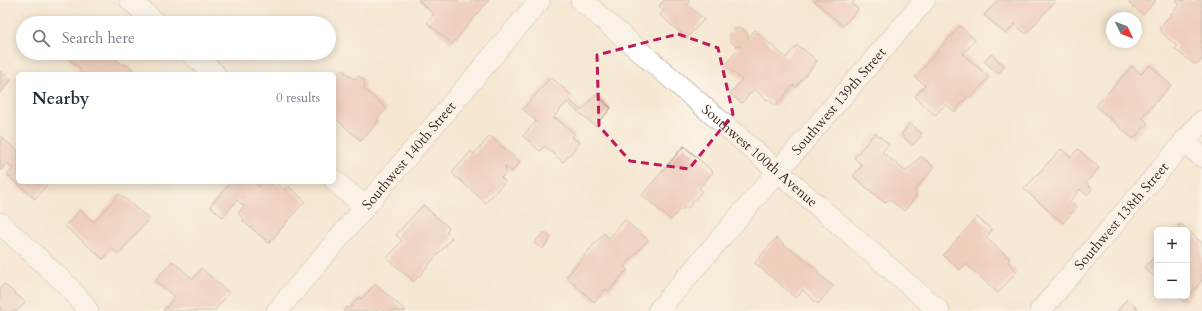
<!DOCTYPE html>
<meta charset="utf-8">
<style>
:root{--surface:#fff;--page:#f6f6f7;--text:#1f2937;--muted:#747a83;--line:#e0e1e3}
body{margin:0;font-family:Cardo,serif;background:var(--page);color:var(--text)}
.controls{position:absolute;right:12px;bottom:12px;display:grid;overflow:hidden;border-radius:6px;box-shadow:0 2px 10px #0003}
.controls button{width:36px;height:36px;display:grid;place-items:center;padding:0;border:0;border-bottom:1px solid var(--line);background:var(--surface);color:var(--text);font:20px sans-serif}
.compass{position:absolute;left:1106px;top:12px;width:36px;height:36px;border-radius:50%;background:var(--surface);box-shadow:0 2px 10px #0003;rotate:133deg}
.list{margin:0;padding:0;list-style:none}
h2{display:flex;justify-content:space-between;align-items:center;height:52px;margin:0;padding:0 16px;font-size:17px}
h2 small{font-size:13px;font-weight:400;color:var(--muted)}
.icon{flex:none;width:22px;height:22px;fill:none;stroke:currentColor;stroke-width:2;stroke-linecap:round;stroke-linejoin:round}
.map{position:relative;flex:none;width:1202px;height:311px;overflow:hidden}
.search{position:absolute;background:var(--surface);box-shadow:0 2px 10px #0003;left:16px;top:16px;width:320px;height:44px;display:flex;align-items:center;gap:10px;box-sizing:border-box;padding:0 14px;border-radius:22px;color:var(--muted);font-size:15px}
.panel{position:absolute;background:var(--surface);box-shadow:0 2px 10px #0003;left:16px;top:72px;width:320px;height:112px;border-radius:6px}
.map>svg:first-child{display:block}
.building{fill:#e6afa3}
.lines{fill:none;stroke-linecap:round;stroke-linejoin:round}
.minor-casing{stroke:#988878;stroke-width:22}
.minor{stroke:#fff;stroke-width:21}
.marked{fill:none;stroke:#c2185b;stroke-width:3;stroke-dasharray:8 5;stroke-linejoin:round}
.labels{text-anchor:middle;stroke-width:3.5;stroke-linejoin:round;paint-order:stroke}
.street-label{font-size:14px;fill:#3b2a1e;stroke:#fdfcf7}
</style>
<div class="map">
<svg width="1202" height="311" viewBox="0 0 1202 311">
<rect width="100%" height="100%" fill="#fdfcf7"/>
<filter id="ink" filterUnits="userSpaceOnUse"><feTurbulence type="fractalNoise" baseFrequency=".025" numOctaves="2"/><feDisplacementMap in="SourceGraphic" scale="8" xChannelSelector="R" yChannelSelector="G"/><feConvolveMatrix kernelMatrix="1 2 1 2 8 2 1 2 1" color-interpolation-filters="sRGB"/></filter>
<filter id="wash" filterUnits="userSpaceOnUse"><feTurbulence type="fractalNoise" baseFrequency=".012" numOctaves="4" result="noise"/><feDisplacementMap in="SourceGraphic" scale="16" xChannelSelector="R" yChannelSelector="G"/><feGaussianBlur stdDeviation="0.9" result="paint"/><feColorMatrix in="noise" values="0 0 0 0 0 0 0 0 0 0 0 0 0 0 0 0 0 1.4 0 .05"/><feComposite in="paint" operator="in"/></filter>
<g filter="url(#wash)">
<rect width="100%" height="100%" fill="#f6e7d1"/>
<g id="blocks">
<!-- building -->
<g class="building">
<path d="M418,0H489L452,44L427,23L434,14Z"/>
<path d="M664,0H690L687,4L704,19L687,38L660,15L664,10L659,6Z"/>
<path d="M813,0H855L851,4L858,9L843,26Z"/>
<path d="M998,0H1056L1026,34L1015,24L1006,34L984,15Z"/>
<path d="M1132,0H1156L1143,15L1129,3Z"/>
<path d="M1175,0H1202V59L1198,64L1196,62L1194,64L1175,49L1177,46L1161,32L1162,31L1159,28L1180,4Z"/>
<path d="M960,26L975,40L963,54L989,77L971,98L968,96L955,112L946,104L935,115L915,97L925,85L915,77Z"/>
<path d="M742,28L747,33L748,38L755,30L786,58L797,45L801,49L802,48L817,61L796,87L793,85L776,106L768,99L767,100L754,89L742,103L730,94L742,80L725,65L741,46H736L730,41V34L734,29Z"/>
<path d="M62,53H109L124,66L126,64L137,74H78L81,70Z"/>
<path d="M991,54L1005,66L998,74L984,61Z"/>
<path d="M1150,65L1171,85L1142,117L1148,123L1133,139L1096,106L1132,66L1141,74Z"/>
<path d="M342,69L353,79L359,76L364,80L365,86L363,88L387,109L377,119L379,121L361,141L334,117V78Z"/>
<path d="M0,71L11,80L0,93Z"/>
<path d="M551,77L572,96L569,100L581,111L596,94L611,108L595,126L567,102L553,118L554,120L556,118L575,134L572,137L580,143L563,162L545,146L540,151L523,136L536,121L523,109Z"/>
<path d="M910,123L922,134L913,145L901,135Z"/>
<path d="M875,133L889,144L882,152L906,172L921,156L934,167L915,190L917,192L916,194L917,195L904,211L889,199L885,203L853,176L862,165L854,158Z"/>
<path d="M0,136L18,151V182H49L35,199L7,175L13,168L7,163L0,171Z"/>
<path d="M490,136L520,162L512,172L505,166L506,173L501,178L505,181L486,203L452,173L471,151L474,154Z"/>
<path d="M684,146L713,172L699,188L702,191L688,208L685,206L681,211L680,209L671,220L642,195Z"/>
<path d="M1061,149L1071,157L1078,149L1099,168L1086,183L1092,189L1087,195L1080,189L1070,201L1077,207L1063,223L1024,189Z"/>
<path d="M231,182H258L256,185L258,187L262,182H275L284,190L288,186L305,201L269,243L243,221L244,219L238,213L244,206L237,200L223,217L210,206Z"/>
<path d="M119,194L149,219L118,254L112,249L103,259L65,226L80,210L94,222Z"/>
<path d="M423,205L449,228L446,232L452,238L414,282L387,258L402,241L396,235Z"/>
<path d="M977,217L992,230L986,238L1010,259L1008,262L1017,271L998,293L966,264L960,270L943,255Z"/>
<path d="M625,220L648,240L624,267L627,270L609,291L606,289L594,302L566,277L604,233L609,238Z"/>
<path d="M1181,224L1202,243V280L1184,302L1177,296H1187V230H1176Z"/>
<path d="M544,232L551,238L542,249L534,243Z"/>
<path d="M776,238L791,250L792,249L819,271L817,273L833,286L818,304L803,290L796,298L755,263Z"/>
<path d="M1157,253V279L1144,268Z"/>
<path d="M172,261L193,279L201,268L229,293L214,311H163L175,297L155,281Z"/>
<path d="M4,284L25,302L17,311H0V289Z"/>
<path d="M375,284L406,311H343L347,307L349,309L359,297L361,299Z"/>
<path d="M1127,299L1140,311H1117Z"/>
</g>
</g>
</g>
<g filter="url(#ink)">
<use href="#blocks" fill-opacity="0" stroke="#988878" stroke-width="1"/>
<g class="lines">
<defs>
<g id="minor">
<path d="M130,0L156,23"/>
<path id="s1" d="M581,0L939,311"/>
<path d="M191,53L215,74"/>
<path d="M1184,141L1202,157"/>
<path d="M334,180L365,207"/>
<path d="M0,223L66,284L83,303L88,311"/>
<path id="s2" d="M277,311L540,0"/>
<path id="s3" d="M658,311L925,0"/>
<path id="s4" d="M1040,311L1202,121"/>
</g>
</defs>
<!-- minor casing -->
<use href="#minor" class="minor-casing"/>
<!-- minor -->
<use href="#minor" class="minor"/>
</g>
</g>
<!-- marked area -->
<path d="M0 0H1202V311H0ZM678,34L718,48L733,114L689,169L630,161L599,126L597,55Z" fill="#f6e7d1" fill-opacity=".55" fill-rule="evenodd"/>
<path class="marked" d="M678,34L718,48L733,114L689,169L630,161L599,126L597,55Z"/>
<g class="labels">
<!-- street labels -->
<g class="street-label">
<text dy="5" stroke="none"><textPath href="#s3" startOffset="277">Southwest 139th Street</textPath></text>
<text dy="5" stroke="none"><textPath href="#s2" startOffset="204">Southwest 140th Street</textPath></text>
<text dy="5" stroke="none"><textPath href="#s1" startOffset="237">Southwest 100th Avenue</textPath></text>
<text dy="5" stroke="none"><textPath href="#s4" startOffset="125">Southwest 138th Street</textPath></text>
</g>
</g>
</svg>
<div class="controls">
<button>+</button>
<button>−</button>
</div>
<svg class="compass" viewBox="-18 -18 36 36"><path d="M0-13l5 13h-10z" fill="#e53935"/><path d="M0 13l5-13h-10z" fill="#747a83"/></svg>
<div class="search"><svg class="icon" aria-label="search" viewBox="0 0 24 24"><circle cx="10" cy="10" r="6"/><path d="M15 15l6 6"/></svg>Search here</div>
<section class="panel">
<h2>Nearby<small>0 results</small></h2>
<ul class="list">
</ul>
</section>
</div>
